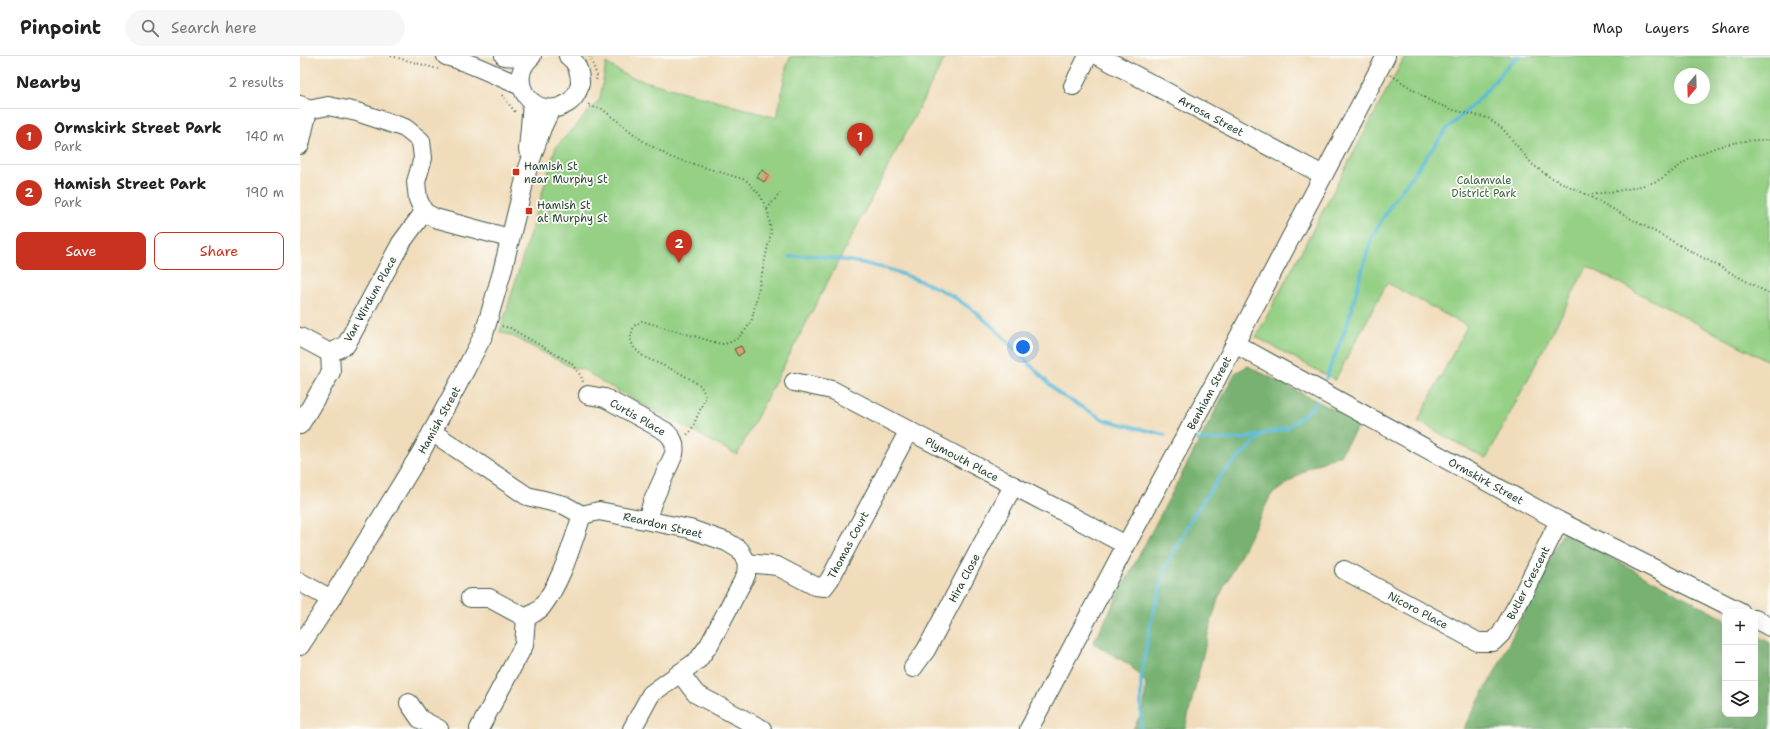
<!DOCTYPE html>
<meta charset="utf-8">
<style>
:root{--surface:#fff;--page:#f6f6f6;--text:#222;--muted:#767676;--line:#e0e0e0;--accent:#c8321e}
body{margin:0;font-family:"Shantell Sans",sans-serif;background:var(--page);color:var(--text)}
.controls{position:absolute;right:12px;bottom:12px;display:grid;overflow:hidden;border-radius:8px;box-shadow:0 4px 16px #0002}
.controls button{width:36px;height:36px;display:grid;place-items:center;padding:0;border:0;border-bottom:1px solid var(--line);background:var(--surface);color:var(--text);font:20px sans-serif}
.compass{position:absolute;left:1374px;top:12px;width:36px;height:36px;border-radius:50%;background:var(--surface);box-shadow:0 4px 16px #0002;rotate:199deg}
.you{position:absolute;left:723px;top:291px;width:14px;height:14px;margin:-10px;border:3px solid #fff;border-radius:50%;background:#1a73e8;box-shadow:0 0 0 6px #1a73e833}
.badge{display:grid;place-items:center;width:26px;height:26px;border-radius:50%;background:var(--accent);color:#fff;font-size:13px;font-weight:700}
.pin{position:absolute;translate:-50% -33px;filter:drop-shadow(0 1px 2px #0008)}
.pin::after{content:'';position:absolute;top:21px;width:14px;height:12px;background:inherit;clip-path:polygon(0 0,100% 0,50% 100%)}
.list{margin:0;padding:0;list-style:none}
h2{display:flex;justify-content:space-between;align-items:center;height:52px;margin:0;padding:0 16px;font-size:17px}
h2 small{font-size:13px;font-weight:400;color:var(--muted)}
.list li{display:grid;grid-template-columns:26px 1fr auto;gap:12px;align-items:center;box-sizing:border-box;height:56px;padding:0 16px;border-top:1px solid var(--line)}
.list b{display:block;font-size:15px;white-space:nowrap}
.list p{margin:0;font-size:13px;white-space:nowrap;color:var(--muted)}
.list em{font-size:13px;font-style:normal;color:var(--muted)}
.actions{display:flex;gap:8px;padding:12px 16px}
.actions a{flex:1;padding:9px 0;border:1px solid var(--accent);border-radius:8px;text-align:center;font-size:14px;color:var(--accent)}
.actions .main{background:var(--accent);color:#fff}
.icon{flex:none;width:22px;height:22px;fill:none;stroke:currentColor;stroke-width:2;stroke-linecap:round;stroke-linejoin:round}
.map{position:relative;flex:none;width:1470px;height:673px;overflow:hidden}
header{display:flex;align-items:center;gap:24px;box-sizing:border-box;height:56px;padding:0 20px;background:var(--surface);border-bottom:1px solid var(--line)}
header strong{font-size:19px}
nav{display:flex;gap:22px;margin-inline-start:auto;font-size:14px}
.search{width:280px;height:36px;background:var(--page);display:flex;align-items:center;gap:10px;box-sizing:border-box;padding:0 14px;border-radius:22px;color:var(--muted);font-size:15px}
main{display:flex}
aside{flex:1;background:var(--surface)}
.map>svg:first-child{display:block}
.green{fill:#95d085;stroke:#5a865c;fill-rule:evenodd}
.forest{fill:#78b272;stroke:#4c7853}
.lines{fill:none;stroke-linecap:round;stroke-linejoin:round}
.stream{stroke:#5abbd8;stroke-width:3.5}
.building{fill:#dfa26f}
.minor-casing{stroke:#3e5548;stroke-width:20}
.path{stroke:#3e5548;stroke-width:2;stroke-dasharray:1 3;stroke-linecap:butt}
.minor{stroke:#fff;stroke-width:18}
.poi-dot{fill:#c8321e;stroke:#fdfcf7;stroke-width:1.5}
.labels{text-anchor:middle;stroke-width:3.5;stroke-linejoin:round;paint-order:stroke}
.street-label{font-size:11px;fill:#1f3d34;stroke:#fdfcf7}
.poi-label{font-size:11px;fill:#1f3d34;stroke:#fdfcf7;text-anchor:start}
.park-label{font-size:11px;fill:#3c6248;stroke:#fdfcf7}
</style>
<header>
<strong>Pinpoint</strong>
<div class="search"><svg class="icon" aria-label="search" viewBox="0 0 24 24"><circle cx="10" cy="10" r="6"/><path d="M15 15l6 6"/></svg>Search here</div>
<nav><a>Map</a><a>Layers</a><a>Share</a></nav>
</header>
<main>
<aside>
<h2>Nearby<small>2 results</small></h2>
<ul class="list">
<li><span class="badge">1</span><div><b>Ormskirk Street Park</b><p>Park</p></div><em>140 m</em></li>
<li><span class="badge">2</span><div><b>Hamish Street Park</b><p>Park</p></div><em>190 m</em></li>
</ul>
<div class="actions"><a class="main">Save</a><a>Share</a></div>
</aside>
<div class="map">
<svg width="1470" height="673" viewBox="0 0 1470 673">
<rect width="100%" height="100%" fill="#fdfcf7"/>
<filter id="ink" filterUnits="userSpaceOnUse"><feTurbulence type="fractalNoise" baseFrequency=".025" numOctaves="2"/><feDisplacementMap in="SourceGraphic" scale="8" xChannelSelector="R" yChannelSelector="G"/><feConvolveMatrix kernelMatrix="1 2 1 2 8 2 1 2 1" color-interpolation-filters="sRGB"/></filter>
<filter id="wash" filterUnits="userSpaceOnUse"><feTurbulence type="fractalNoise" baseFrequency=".012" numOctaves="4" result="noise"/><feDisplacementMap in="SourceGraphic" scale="16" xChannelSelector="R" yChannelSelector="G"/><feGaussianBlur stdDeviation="0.9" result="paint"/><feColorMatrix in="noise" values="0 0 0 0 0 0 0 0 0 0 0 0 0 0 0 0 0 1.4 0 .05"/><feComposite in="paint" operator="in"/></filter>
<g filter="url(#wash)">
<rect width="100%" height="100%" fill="#f0dcba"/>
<!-- green -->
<g class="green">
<path d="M491,0H646L437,399L300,325L283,313L273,312L212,280L200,276L256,91L300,43L306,7L327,20L477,62L487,8Z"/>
<path d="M1105,0H1470V306L1287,210L1186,403L1118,365L1167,270L1087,227L1035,324L956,281ZM1380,18H1404V42H1380Z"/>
</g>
<!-- forest -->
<g class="forest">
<path d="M948,310L1060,367L1040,399L1010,411L971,439L918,543L907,582L885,673H833L844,652L846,627L830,609L793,587L935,317Z"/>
<path d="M1263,476L1425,563V658H1455V579L1470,587V673H1163L1197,612Z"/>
</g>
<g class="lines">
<!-- stream -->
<g class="stream">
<path d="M490,201L511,199L563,207L591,214L626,227L651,239L673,254L695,273L759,338L805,364L865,379"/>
<path d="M1026,322L1047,269L1071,182L1094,144L1146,74L1180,42L1211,6L1219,0"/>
<path d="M898,384L942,383L987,372L1005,358L1017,346"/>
<path d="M841,673V624L850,569L866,511L892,461L921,419L963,378"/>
</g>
</g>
<g id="blocks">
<!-- building -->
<g class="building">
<path d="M462,114L469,119L464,126L457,121Z"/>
<path d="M441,290L444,296L438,300L434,293Z"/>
</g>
</g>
</g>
<g filter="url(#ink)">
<use href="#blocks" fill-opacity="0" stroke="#3e5548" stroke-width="1"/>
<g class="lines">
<defs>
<g id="minor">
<path d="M146,0C173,7 196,20 221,30"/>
<path d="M204,0L229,2"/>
<path d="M232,0C203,24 235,68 268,47C274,43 279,35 280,27C280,17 277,6 268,0"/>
<path d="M799,0L1023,119"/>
<path d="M773,30L788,0"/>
<path d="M0,49L8,54L28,50L57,56L105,72L121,85L123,102L116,126L118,143L124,156L135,162L209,182"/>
<path d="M0,89L8,54"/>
<path d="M228,94L232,47"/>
<path d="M0,281L30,297"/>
<path d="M935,288L1259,465L1441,556"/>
<path d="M494,326L532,334L826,489"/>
<path d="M288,339L305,342L365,375C373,382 376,388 374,398L352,447L347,464"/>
<path d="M0,369L31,316L30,297L46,289L101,187L124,156"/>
<path d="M132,376L227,440L264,449L282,459L299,455L390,473L427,486L440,494L447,507L446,519L409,589L398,604L351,638L332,673"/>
<path d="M447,507L477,510L515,530L524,531L530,523L609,374"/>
<path d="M1044,514L1178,586H1193L1201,578L1219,546L1259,465"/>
<path d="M0,526L31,543"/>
<path d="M170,542H189L226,562"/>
<path d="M1455,563L1470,571"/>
<path d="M0,590L31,543L120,398L156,332L184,278L202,216L227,115L242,72L251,53"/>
<path d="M613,612L626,594L713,430"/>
<path d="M380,617L396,638L462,673"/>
<path d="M109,647L120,663L139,673"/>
<path d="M179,673L224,589L226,562C230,559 237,556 241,552C262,525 271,491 282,459"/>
<path d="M729,673L826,489L915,326L1086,0"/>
</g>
</defs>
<!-- minor casing -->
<use href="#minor" class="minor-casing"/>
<!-- path -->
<g class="path">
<path d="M91,0L138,13"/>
<path d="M290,0L297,20L296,25"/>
<path d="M1091,19L1130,45L1153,54L1188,62L1203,73L1233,109L1248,120L1287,139L1470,238"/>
<path d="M202,39L215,56"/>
<path d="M289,48L288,50L302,53L343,85L370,101L446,124L460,139L468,156L471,176L452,263C446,276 435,288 421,288L342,265L334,270L330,283L334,292L344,301L380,317L400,329L406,340L391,375L386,380"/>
<path d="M1288,139C1311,136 1335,133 1357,125C1367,120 1376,112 1385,106C1411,90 1440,83 1470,84"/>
<path d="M467,153L480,137"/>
<path d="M202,270L210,272L271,307L281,320L283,326"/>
</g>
<!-- minor -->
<use href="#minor" class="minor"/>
</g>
</g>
<!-- markers -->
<g class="poi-dot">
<rect x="212" y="112" width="8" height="8" rx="2"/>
<rect x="225" y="151" width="8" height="8" rx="2"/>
</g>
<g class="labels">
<!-- street labels -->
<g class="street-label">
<text transform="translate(911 60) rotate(28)" y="4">Arrosa Street</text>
<text transform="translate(70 243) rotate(-61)" y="4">Van Wirdum Place</text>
<text transform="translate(909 337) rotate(-62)" y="4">Benhiam Street</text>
<text transform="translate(338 361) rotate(30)" y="4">Curtis Place</text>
<text transform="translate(139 364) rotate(-61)" y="4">Hamish Street</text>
<text transform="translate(662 403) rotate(28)" y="4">Plymouth Place</text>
<text transform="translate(1186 425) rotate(29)" y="4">Ormskirk Street</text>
<text transform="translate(363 469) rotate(13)" y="4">Reardon Street</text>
<text transform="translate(548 489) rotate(-62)" y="4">Thomas Court</text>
<text transform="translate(664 522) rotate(-62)" y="4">Hira Close</text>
<text transform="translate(1228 527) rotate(-63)" y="4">Butler Crescent</text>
<text transform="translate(1118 554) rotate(28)" y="4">Nicoro Place</text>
</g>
<!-- poi labels -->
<g class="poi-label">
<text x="224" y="114">Hamish St<tspan x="224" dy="13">near Murphy St</tspan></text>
<text x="237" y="153">Hamish St<tspan x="237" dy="13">at Murphy St</tspan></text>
</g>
<!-- park labels -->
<g class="park-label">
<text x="1184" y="128">Calamvale<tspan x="1184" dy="13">District Park</tspan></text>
</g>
</g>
</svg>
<div class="controls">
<button>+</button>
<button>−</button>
<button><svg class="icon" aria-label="layers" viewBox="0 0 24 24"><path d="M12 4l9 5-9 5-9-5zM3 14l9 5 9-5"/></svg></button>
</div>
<svg class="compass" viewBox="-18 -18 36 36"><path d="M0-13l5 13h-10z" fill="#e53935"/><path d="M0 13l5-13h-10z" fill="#767676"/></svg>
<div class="you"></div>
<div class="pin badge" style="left:560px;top:100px">1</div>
<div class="pin badge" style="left:379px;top:207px">2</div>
</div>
</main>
